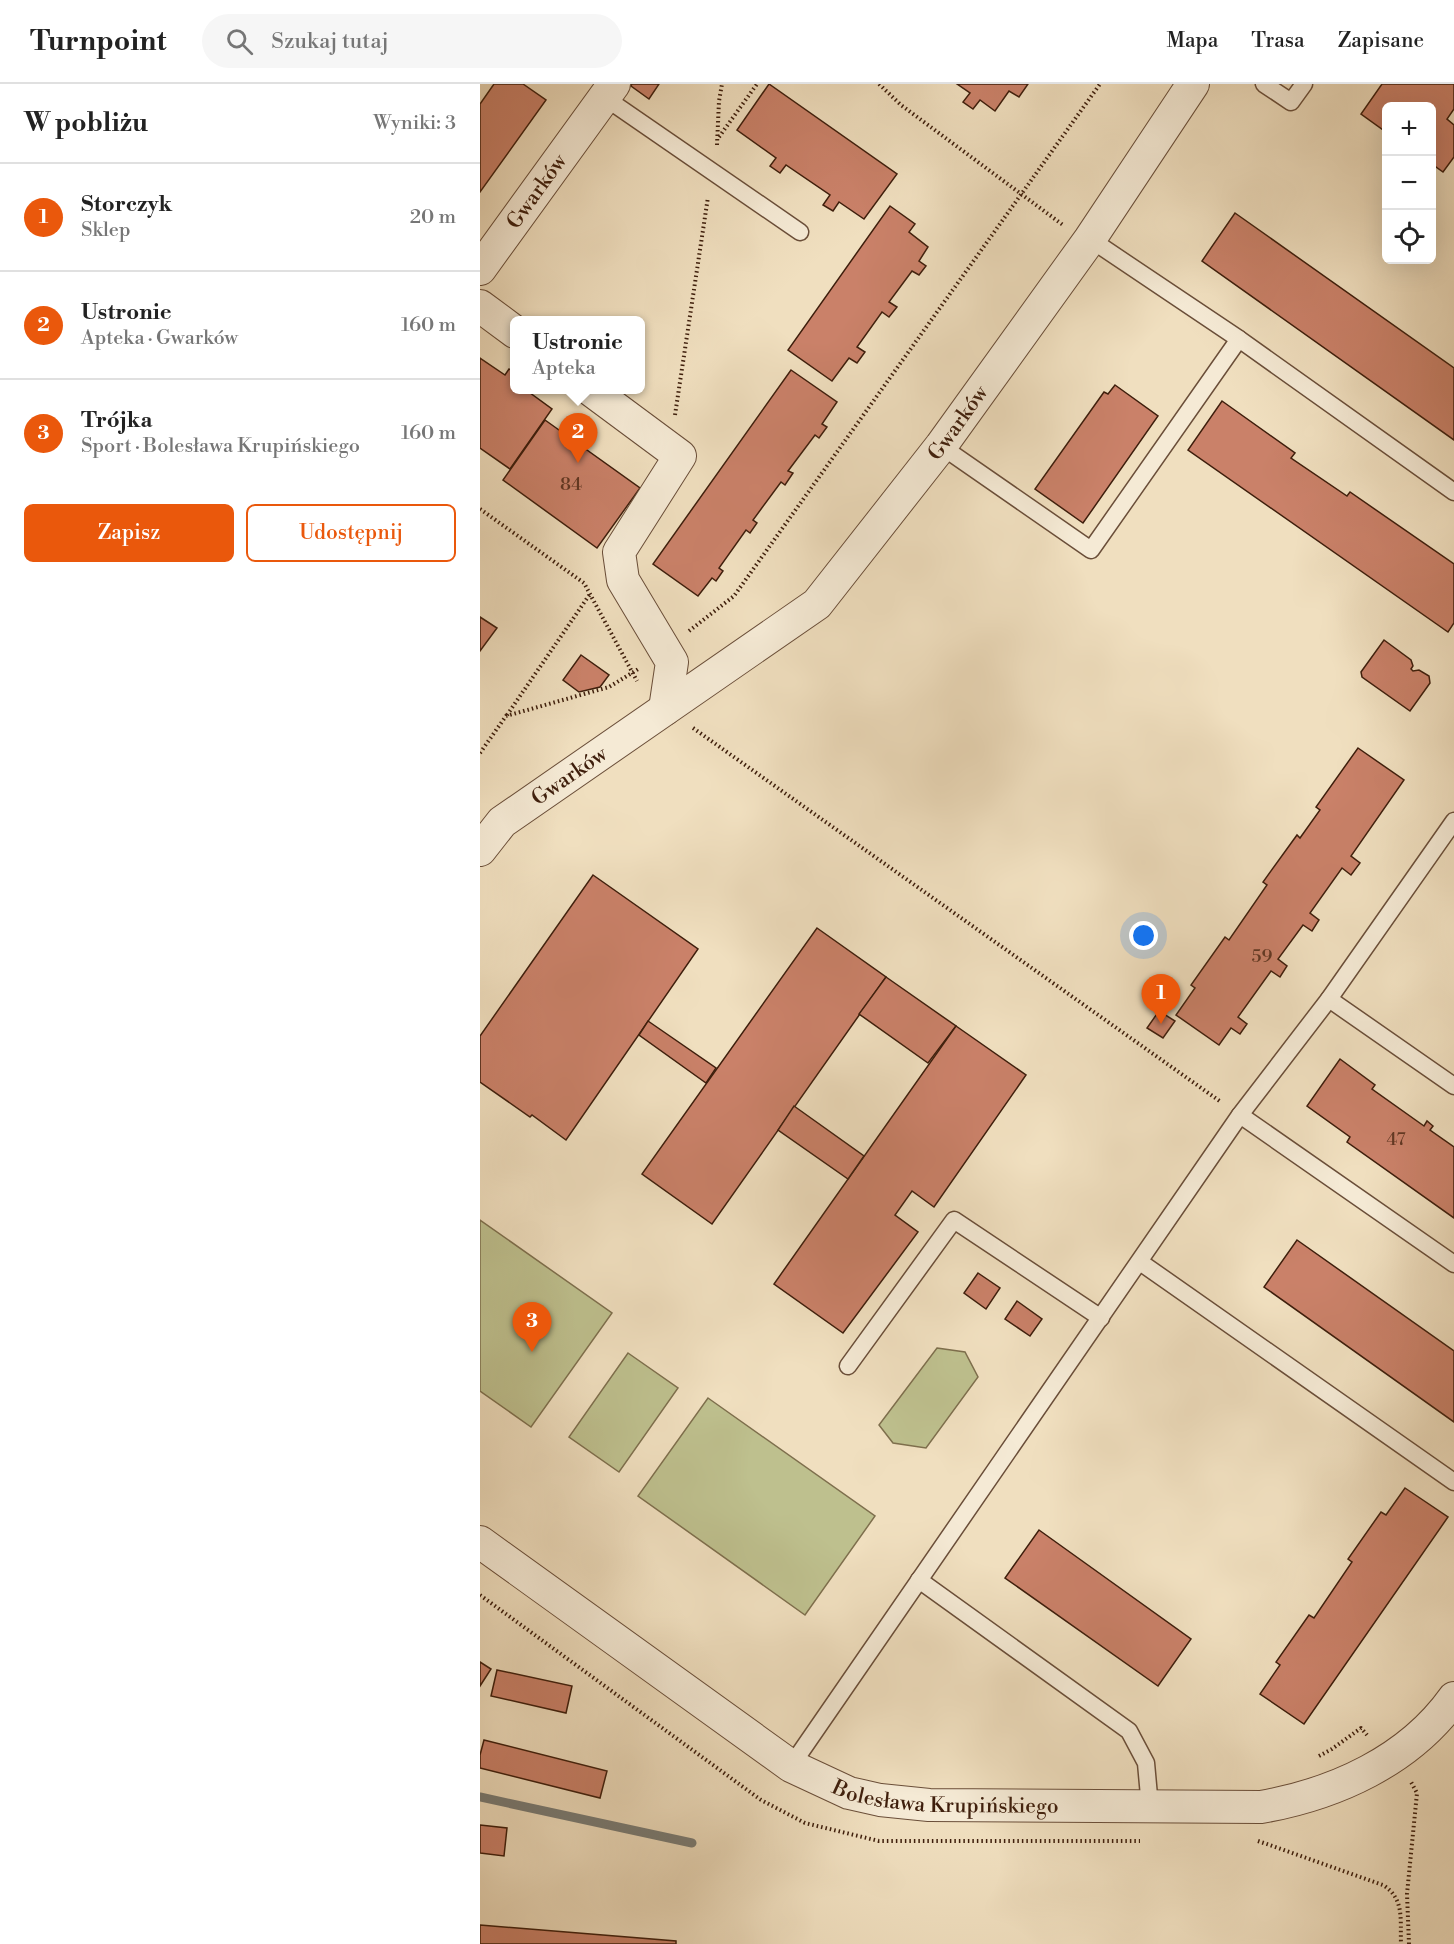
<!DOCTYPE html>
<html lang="pl">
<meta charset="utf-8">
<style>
:root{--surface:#fff;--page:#f6f6f6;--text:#222;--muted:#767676;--line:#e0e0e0;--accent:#ea580c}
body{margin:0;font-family:"Libre Bodoni",serif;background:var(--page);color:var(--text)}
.controls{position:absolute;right:18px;top:18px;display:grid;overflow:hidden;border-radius:9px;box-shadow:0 6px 24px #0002}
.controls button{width:54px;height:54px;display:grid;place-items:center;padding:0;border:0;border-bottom:2px solid var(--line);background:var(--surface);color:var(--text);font:30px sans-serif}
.you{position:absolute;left:664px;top:852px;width:21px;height:21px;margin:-15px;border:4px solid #fff;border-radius:50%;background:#1a73e8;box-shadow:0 0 0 9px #1a73e833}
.badge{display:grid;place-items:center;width:39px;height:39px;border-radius:50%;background:var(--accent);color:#fff;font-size:20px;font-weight:700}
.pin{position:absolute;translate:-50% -50px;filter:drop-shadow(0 2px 3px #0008)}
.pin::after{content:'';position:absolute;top:32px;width:21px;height:18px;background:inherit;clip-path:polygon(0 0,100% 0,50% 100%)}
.popup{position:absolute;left:30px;top:232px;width:135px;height:78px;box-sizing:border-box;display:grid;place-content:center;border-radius:9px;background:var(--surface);filter:drop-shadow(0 2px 4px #0005);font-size:20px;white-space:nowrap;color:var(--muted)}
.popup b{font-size:22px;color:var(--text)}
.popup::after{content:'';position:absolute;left:50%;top:100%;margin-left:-12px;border:12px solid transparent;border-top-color:var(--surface)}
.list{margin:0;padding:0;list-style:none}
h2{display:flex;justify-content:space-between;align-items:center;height:78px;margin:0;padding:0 24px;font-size:26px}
h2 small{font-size:20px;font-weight:400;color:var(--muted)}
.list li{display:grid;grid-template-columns:39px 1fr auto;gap:18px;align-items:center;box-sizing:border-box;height:108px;padding:0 24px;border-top:2px solid var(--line)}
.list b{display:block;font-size:22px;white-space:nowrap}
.list p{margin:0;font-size:20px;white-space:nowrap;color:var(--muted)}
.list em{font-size:20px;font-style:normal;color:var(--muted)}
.actions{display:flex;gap:12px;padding:18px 24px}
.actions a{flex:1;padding:14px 0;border:2px solid var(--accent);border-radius:9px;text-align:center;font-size:21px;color:var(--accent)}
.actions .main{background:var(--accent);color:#fff}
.icon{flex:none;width:33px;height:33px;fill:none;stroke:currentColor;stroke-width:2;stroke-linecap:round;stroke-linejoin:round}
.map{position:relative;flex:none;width:974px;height:1860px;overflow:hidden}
header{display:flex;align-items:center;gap:36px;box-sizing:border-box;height:84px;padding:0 30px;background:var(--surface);border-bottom:2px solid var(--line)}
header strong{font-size:28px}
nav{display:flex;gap:33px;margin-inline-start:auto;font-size:21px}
.search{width:420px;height:54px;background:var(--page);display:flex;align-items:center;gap:15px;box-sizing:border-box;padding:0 21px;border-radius:33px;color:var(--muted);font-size:22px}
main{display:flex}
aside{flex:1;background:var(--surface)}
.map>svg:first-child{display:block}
.green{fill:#bec08e;stroke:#7e6f4d;stroke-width:1.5}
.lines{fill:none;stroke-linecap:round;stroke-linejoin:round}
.stream{stroke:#797c76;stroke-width:9}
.building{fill:#ca8169;stroke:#3e1e0c;stroke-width:1.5}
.lane-casing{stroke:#6a4e39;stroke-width:19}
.street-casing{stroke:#6a4e39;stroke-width:34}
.path{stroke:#3e1e0c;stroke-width:4;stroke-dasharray:1.5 3;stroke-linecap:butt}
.lane{stroke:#f5ead5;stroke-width:16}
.street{stroke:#f5ead5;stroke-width:32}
.labels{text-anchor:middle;stroke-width:4.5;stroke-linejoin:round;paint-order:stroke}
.number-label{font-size:18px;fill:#613723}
.street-label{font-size:21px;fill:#3e1e0c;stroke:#f5ead5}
</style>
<header>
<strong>Turnpoint</strong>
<div class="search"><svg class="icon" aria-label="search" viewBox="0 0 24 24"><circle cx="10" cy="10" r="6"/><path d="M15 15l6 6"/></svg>Szukaj tutaj</div>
<nav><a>Mapa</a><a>Trasa</a><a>Zapisane</a></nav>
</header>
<main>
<aside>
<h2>W pobliżu<small>Wyniki: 3</small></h2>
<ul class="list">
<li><span class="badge">1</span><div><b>Storczyk</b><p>Sklep</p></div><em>20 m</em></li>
<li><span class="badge">2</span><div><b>Ustronie</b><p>Apteka · Gwarków</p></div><em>160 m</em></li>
<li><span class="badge">3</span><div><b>Trójka</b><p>Sport · Bolesława Krupińskiego</p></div><em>160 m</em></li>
</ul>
<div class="actions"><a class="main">Zapisz</a><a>Udostępnij</a></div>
</aside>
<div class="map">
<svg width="974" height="1860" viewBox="0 0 974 1860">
<rect width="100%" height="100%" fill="#f0dfbf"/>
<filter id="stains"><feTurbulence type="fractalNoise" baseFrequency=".00333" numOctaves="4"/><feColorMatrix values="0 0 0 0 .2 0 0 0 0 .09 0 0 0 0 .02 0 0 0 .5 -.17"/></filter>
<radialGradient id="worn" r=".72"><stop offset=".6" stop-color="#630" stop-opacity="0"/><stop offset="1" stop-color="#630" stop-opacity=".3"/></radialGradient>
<!-- green -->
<g class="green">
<path d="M0,1136L132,1229L51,1343L0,1307Z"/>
<path d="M457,1264L485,1268L498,1293L446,1364L413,1359L399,1341Z"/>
<path d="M148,1269L198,1304L139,1388L89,1353Z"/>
<path d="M228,1314L395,1432L325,1531L158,1412Z"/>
</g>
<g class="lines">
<!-- stream -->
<path class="stream" d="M0,1713L212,1759"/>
</g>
<!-- building -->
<g class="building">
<path d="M14,0H43L66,16L0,108V20Z"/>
<path d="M152,0H179L169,15L151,2Z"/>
<path d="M289,0L417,90L384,135L359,118L353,127L343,121L350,111L306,81L300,89L290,82L296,74L257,46Z"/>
<path d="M477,0H548L539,13L529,7L515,27L500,16L493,25L483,18L490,9Z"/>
<path d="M902,0H974V25L967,35L974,41V73L963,88L952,80V22H906V48L881,30Z"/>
<path d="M410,122L435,140L429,148L448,163L439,177L446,182L439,191L432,187L409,218L417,223L409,233L402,228L377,263L385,268L377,279L369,274L352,297L308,266Z"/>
<path d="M755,129L974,284V356L722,177Z"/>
<path d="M0,274L25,291L29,285L35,289V306H46L72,325L30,385L0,364Z"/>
<path d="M311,286L357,318L342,340L347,343L339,354L335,351L308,387L313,389L305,401L301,398L273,436L277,439L270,449L266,446L239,484L243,487L236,497L232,494L218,512L173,480Z"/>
<path d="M635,301L678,332L603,439L555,405L624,308L628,310Z"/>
<path d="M742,317L815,369L811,374L867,412L870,408L974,480V539L968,548L708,366Z"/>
<path d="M65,336L160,404L117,464L23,396Z"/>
<path d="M0,533L17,544L0,567Z"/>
<path d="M904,556L931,576L933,582L931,585L933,587L939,586L949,592L950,599L930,627L882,593L881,588Z"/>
<path d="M101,571L129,591L120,603L99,608L83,596Z"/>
<path d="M878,664L924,696L871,772L880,779L871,791L862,784L830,829L839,836L832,847L823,841L798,875L807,882L800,893L791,887L758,933L767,940L760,950L751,944L739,961L696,931L715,904L711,901L745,853L749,856L787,801L783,798L817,751L820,754L840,726L836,723Z"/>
<path d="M113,791L218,865L86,1056L52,1031L50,1033L0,998V952Z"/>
<path d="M337,844L406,893L232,1140L162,1090Z"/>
<path d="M406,893L476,942L448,979L379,930Z"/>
<path d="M679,927L695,937L683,954L667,944Z"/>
<path d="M168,937L236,984L226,999L159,951Z"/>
<path d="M476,942L546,991L454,1123L432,1107L415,1131L438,1148L363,1249L294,1200Z"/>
<path d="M860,975L895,1001L892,1005L944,1042L947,1037L953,1042L950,1046L974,1063V1134L867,1058L870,1053L827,1022Z"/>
<path d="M314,1022L384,1072L368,1095L298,1046Z"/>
<path d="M817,1156L974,1267V1338L784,1203Z"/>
<path d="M498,1189L520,1204L506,1225L484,1209Z"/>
<path d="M537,1217L562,1235L550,1252L525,1235Z"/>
<path d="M925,1404L968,1433L824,1640L780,1610L800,1581L796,1578L829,1531L834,1534L872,1478L868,1475L901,1428L906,1431Z"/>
<path d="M559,1446L711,1555L678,1602L525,1494Z"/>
<path d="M0,1578L11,1585L0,1602Z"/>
<path d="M17,1586L92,1602L86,1629L11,1612Z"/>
<path d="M4,1656L127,1687L120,1714L0,1684V1671Z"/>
<path d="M0,1741L27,1744L24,1772L0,1769Z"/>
<path d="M0,1841L196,1857V1860H0Z"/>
</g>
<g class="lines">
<defs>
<g id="lane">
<path d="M784,0L811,18L824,0"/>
<path d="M124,13L320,148"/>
<path d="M610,155L759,255L974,408"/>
<path d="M461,362L611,466L759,255"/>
<path d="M849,915L974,1002"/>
<path d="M760,1031L974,1180"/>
<path d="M660,1178L974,1398"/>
<path d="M368,1282L474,1136L621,1234"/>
<path d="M439,1496L649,1647L666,1679L670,1723"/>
<path d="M311,1682L760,1031L849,915L974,737"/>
</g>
<g id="street">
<path id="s1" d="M0,185L134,0"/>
<path d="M0,222L35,248"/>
<path d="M111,306L200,372L139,468L143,496L192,578L185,625"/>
<path id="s2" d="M0,766L22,738L337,520L461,362L610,155L713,0"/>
<path id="s3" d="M0,1458L311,1682L369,1709L400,1716L449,1721L781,1723C855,1710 929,1677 974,1614"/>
</g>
</defs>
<!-- lane casing -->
<use href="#lane" class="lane-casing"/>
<!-- street casing -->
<use href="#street" class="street-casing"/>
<!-- path -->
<g class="path">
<path d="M399,0L421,21L583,141"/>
<path d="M239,53L277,0"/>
<path d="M237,61L239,17L242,0"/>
<path d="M195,331L228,113"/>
<path d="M0,425L104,499L157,597"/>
<path d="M209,547L254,512L620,0"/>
<path d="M27,631L110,510"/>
<path d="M213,644L741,1018"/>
<path d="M0,669L26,632L129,603L160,584"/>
<path d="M0,1511L281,1716L325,1739L399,1757H660"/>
<path d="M839,1672L852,1665L881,1644L887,1651"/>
<path d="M778,1757L903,1801C925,1815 920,1836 921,1860"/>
<path d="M929,1860L927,1810L937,1709L931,1698"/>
</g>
<!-- lane -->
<use href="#lane" class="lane"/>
<!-- street -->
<use href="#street" class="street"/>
</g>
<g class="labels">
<!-- number labels -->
<g class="number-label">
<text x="91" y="406">84</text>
<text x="782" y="878">59</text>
<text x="916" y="1061">47</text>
</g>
<!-- street labels -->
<g class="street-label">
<text dy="7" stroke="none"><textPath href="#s1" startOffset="96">Gwarków</textPath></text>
<text dy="7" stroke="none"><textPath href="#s2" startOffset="648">Gwarków</textPath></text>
<text dy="7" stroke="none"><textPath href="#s2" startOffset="117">Gwarków</textPath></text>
<text dy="7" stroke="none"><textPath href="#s3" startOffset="544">Bolesława Krupińskiego</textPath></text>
</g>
</g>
<rect width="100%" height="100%" filter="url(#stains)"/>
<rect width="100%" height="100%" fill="url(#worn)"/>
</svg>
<div class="controls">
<button>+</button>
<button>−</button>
<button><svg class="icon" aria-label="locate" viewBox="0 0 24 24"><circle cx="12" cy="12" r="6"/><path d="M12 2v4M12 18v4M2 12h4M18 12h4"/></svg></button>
</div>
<div class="you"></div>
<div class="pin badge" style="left:681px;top:940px">1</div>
<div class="pin badge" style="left:98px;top:379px">2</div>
<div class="popup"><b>Ustronie</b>Apteka</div>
<div class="pin badge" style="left:52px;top:1268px">3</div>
</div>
</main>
